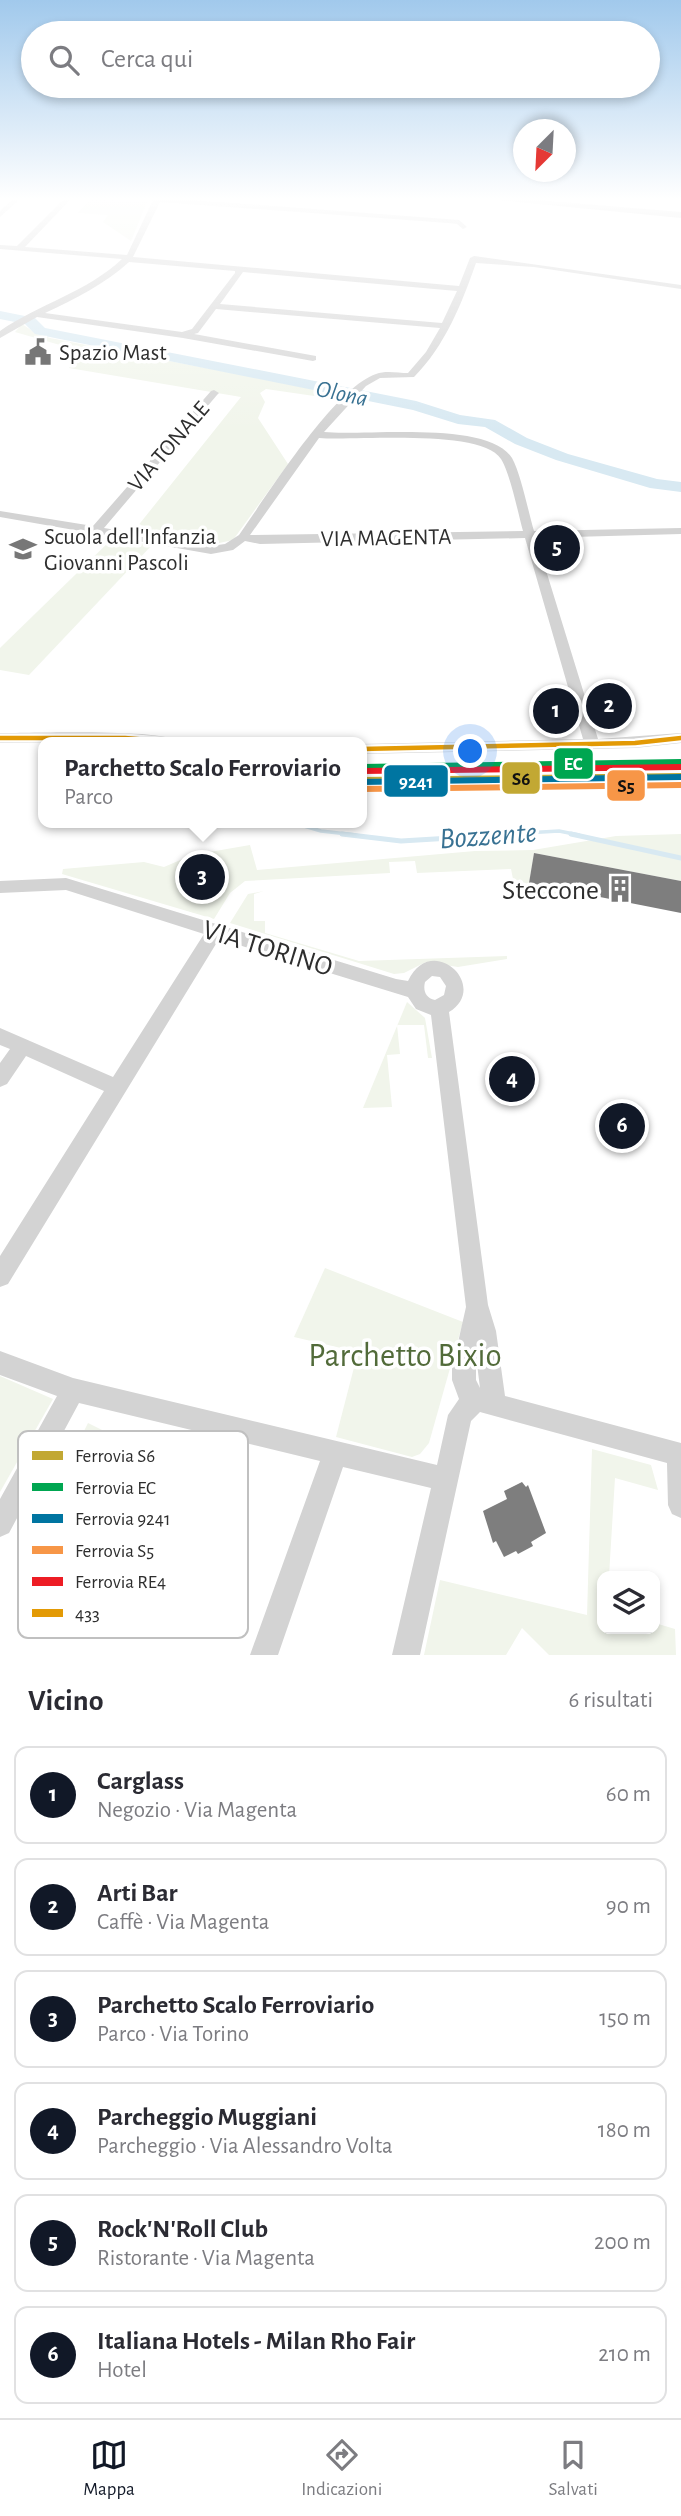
<!DOCTYPE html>
<html lang="it">
<meta charset="utf-8">
<style>
:root{--surface:#fff;--page:#f2f2f3;--text:#2b2b33;--muted:#7c7c81;--line:#e1e1e2;--accent:#111827}
body{margin:0;font-family:"Alegreya Sans",sans-serif;background:var(--page);color:var(--text)}
.controls{position:absolute;right:21px;bottom:21px;display:grid;overflow:hidden;border-radius:14px;box-shadow:0 4px 10px #0003}
.controls button{width:63px;height:63px;display:grid;place-items:center;padding:0;border:0;border-bottom:2px solid var(--line);background:var(--surface);color:var(--text);font:35px sans-serif}
.compass{position:absolute;left:513px;top:119px;width:63px;height:63px;border-radius:50%;background:var(--surface);box-shadow:0 4px 10px #0003;rotate:204deg}
.you{position:absolute;left:471px;top:752px;width:24px;height:24px;margin:-18px;border:5px solid #fff;border-radius:50%;background:#1a73e8;box-shadow:0 0 0 10px #1a73e833}
.badge{display:grid;place-items:center;width:46px;height:46px;border-radius:50%;background:var(--accent);color:#fff;font-size:23px;font-weight:700}
.pin{position:absolute;translate:-50% -50%;border:4px solid #fff;box-shadow:0 2px 7px #0006}
.popup{position:absolute;left:38px;top:737px;width:329px;height:91px;box-sizing:border-box;display:grid;place-content:center;border-radius:14px;background:var(--surface);filter:drop-shadow(0 2px 5px #0005);font-size:23px;white-space:nowrap;color:var(--muted)}
.popup b{font-size:26px;color:var(--text)}
.popup::after{content:'';position:absolute;left:50%;top:100%;margin-left:-14px;border:14px solid transparent;border-top-color:var(--surface)}
.list{margin:0;padding:0;list-style:none}
h2{display:flex;justify-content:space-between;align-items:center;height:91px;margin:0;padding:0 28px;font-size:30px}
h2 small{font-size:23px;font-weight:400;color:var(--muted)}
.list li{display:grid;grid-template-columns:46px 1fr auto;gap:21px;align-items:center;box-sizing:border-box;height:98px;margin:0 14px 14px;padding:0 14px;border:2px solid var(--line);border-radius:14px}
.list b{display:block;font-size:26px;white-space:nowrap}
.list p{margin:0;font-size:23px;white-space:nowrap;color:var(--muted)}
.list em{font-size:23px;font-style:normal;color:var(--muted)}
.icon{flex:none;width:38px;height:38px;fill:none;stroke:currentColor;stroke-width:2;stroke-linecap:round;stroke-linejoin:round}
.map{position:relative;flex:none;width:681px;height:1655px;overflow:hidden}
.search{position:absolute;background:var(--surface);box-shadow:0 4px 10px #0003;left:21px;right:21px;top:21px;height:77px;display:flex;align-items:center;gap:18px;box-sizing:border-box;padding:0 24px;border-radius:38px;color:var(--muted);font-size:26px}
.sheet{height:763px;background:var(--surface)}
nav{display:flex;justify-content:space-around;align-items:center;box-sizing:border-box;height:98px;border-top:2px solid var(--line);background:var(--surface);font-size:19px;color:var(--muted)}
nav a{display:grid;justify-items:center;gap:4px}
nav .on{color:var(--accent)}
.map>svg:first-child{display:block}
.green{fill:#f1f5eb}
.lines{fill:none;stroke-linecap:round;stroke-linejoin:round}
.stream-far1{stroke:#d8e9f2;stroke-width:3.5}
.stream{stroke:#d8e9f2;stroke-width:5}
.river{fill:#d8e9f2;fill-rule:evenodd}
.building{fill:#7e7e7e}
.minor{fill:#d3d3d3;fill-rule:evenodd}
.major{fill:#c6c6c6;fill-rule:evenodd}
.bus-1-casing{stroke:#fff;stroke-width:9}
.bus-1{stroke:#e39a05;stroke-width:4.5}
.rail-1-casing{stroke:#fff;stroke-width:10}
.rail-2-casing{stroke:#fff;stroke-width:10}
.rail-3-casing{stroke:#fff;stroke-width:10}
.rail-4-casing{stroke:#fff;stroke-width:10}
.rail-5-casing{stroke:#fff;stroke-width:10}
.rail-1{stroke:#c2a833;stroke-width:6}
.rail-2{stroke:#00a651;stroke-width:6}
.rail-3{stroke:#0075a1;stroke-width:6}
.rail-4{stroke:#f79647;stroke-width:6}
.rail-5{stroke:#ed1c24;stroke-width:6}
.labels{text-anchor:middle;stroke-width:7;stroke-linejoin:round;paint-order:stroke}
.far-poi-label{font-size:23px;fill:#2e2e2e;stroke:#fff;text-anchor:start}
.far-street-label{font-size:23px;fill:#2e2e2e;stroke:#fff}
.far-water-label{font-size:24px;font-style:italic;fill:#397293;stroke:#fff}
.poi-label{font-size:28px;fill:#2e2e2e;stroke:#fff;text-anchor:end}
.street-label{font-size:28px;fill:#2e2e2e;stroke:#fff}
.water-label{font-size:30px;font-style:italic;fill:#397293;stroke:#fff}
.near-park-label{font-size:33px;fill:#526b3a;stroke:#fff}
.key{fill:#fff;stroke:#c0c0c0;stroke-width:2}
.key-label{font-size:19px;fill:#2e2e2e}
.line-badge{stroke:#fff;stroke-width:2.5}
.badge-label{font-size:19px;text-anchor:middle;font-weight:bold;fill:#fff}
.pale-badge-label{font-size:19px;text-anchor:middle;font-weight:bold;fill:#111}
</style>
<div class="map">
<svg width="681" height="1655" viewBox="0 0 681 1655">
<rect width="100%" height="100%" fill="#fff"/>
<!-- green -->
<g class="green">
<path d="M90,200L147,202L131,241L103,222L108,215L78,213Z"/>
<path d="M22,324L37,334L50,338L345,395L342,400L266,389L260,393L265,402L258,418L288,464L233,540L210,545L133,532L241,397L69,368L84,352L15,332Z"/>
<path d="M113,538L152,545L29,675L0,670V648Z"/>
<path d="M681,834V881L534,853L529,883L590,895L517,899L511,869L417,873L415,861L389,862L390,873L245,881L230,893L214,919L62,874L63,869L144,862L164,867L192,855L250,845L257,870L475,851L533,850L616,836Z"/>
<path d="M264,891L254,894V921H265V933L359,961L507,956V959L458,967L426,962L404,973L394,974L230,923L248,894Z"/>
<path d="M407,1002L425,1018L432,1058H428L424,1025H397L400,1054L387,1055L392,1107L363,1108Z"/>
<path d="M325,1268L463,1322L429,1443L420,1454L412,1457L336,1437L358,1352L294,1337Z"/>
<path d="M0,1376L53,1399L0,1492Z"/>
<path d="M88,1423L168,1463L142,1521L60,1479Z"/>
<path d="M592,1449L651,1465L658,1490L615,1478L609,1576H602V1629H655V1623L675,1629L676,1655H549L522,1628L506,1655H424L440,1580L587,1615Z"/>
</g>
<g class="lines">
<!-- stream-far1 -->
<g class="stream-far1">
<path d="M294,823L321,831L356,835"/>
<path d="M490,835L559,831L579,835"/>
</g>
<!-- stream -->
<g class="stream">
<path d="M342,834L401,841L518,834"/>
<path d="M571,834L681,858"/>
</g>
<!-- river -->
<path class="river" d="M0,311L35,318L45,328L416,401L460,415L495,420L527,438L568,454L657,479L681,482V492L650,488L556,460L515,444L485,427L458,424L413,410L35,334L25,324L0,319Z"/>
</g>
<!-- building -->
<g class="building">
<path d="M565,540L570,555H549L544,541Z"/>
<path d="M534,853L681,881V913L529,883Z"/>
<path d="M522,1482L526,1487L528,1485L546,1533L531,1542L533,1546L518,1554L516,1551L504,1557L496,1541L493,1543L483,1511L507,1499L504,1491Z"/>
</g>
<g class="lines">
<!-- minor -->
<g class="minor">
<path d="M12,200H19L0,217V211Z"/>
<path d="M63,200H70L25,247L127,255L153,200H193L459,220L467,227L463,229L457,224L448,223L160,202L133,257L459,286L470,258L474,256L681,285V289L534,267L476,263C462,303 445,346 414,377L380,378L366,386L324,432C365,436 489,420 512,458C521,474 528,511 534,531L681,528V534L536,538L598,739L681,733V743L635,748L361,754V744L583,739L525,538L260,544L245,541L233,550L211,554L0,517V511L93,526L211,391L214,390L219,393L217,395L104,528L211,546L225,544L239,535C266,497 334,388 376,374C386,370 398,373 408,373L426,352L440,328L216,309L198,333L194,334L316,356V360L313,361L183,338L37,317L0,338V331C39,304 87,292 122,259L0,249V245L17,246ZM129,262L235,271V273L192,329L182,332L45,313C75,299 105,284 129,262ZM243,272L457,291L442,323L220,304ZM319,438C357,441 481,428 501,459C510,473 518,513 523,531L250,535Z"/>
<path d="M0,733C27,733 167,728 179,742L0,743Z"/>
<path d="M66,878L396,979L408,981C431,931 491,986 449,1012L488,1305L496,1331L505,1396L681,1443V1518L672,1514L668,1505L667,1463L480,1412L471,1421L420,1655H392L431,1488L343,1467L278,1655H250L320,1461L79,1403L9,1533L0,1537V1499L57,1396L0,1375V1351L73,1378L437,1465L448,1415L459,1399L452,1380V1369L466,1307L431,1015L416,1009L408,997L219,939L8,1284L0,1287V1256L104,1091L26,1056L7,1084L0,1087V1063L10,1049L0,1045V1028L113,1077L204,934L66,890L0,893V881ZM432,976L440,977L446,986L444,995L435,1000C425,998 423,990 425,982ZM476,1356L480,1388L476,1380Z"/>
</g>
<!-- major -->
<path class="major" d="M498,200H536L681,212V218Z"/>
<defs>
<g id="bus-1">
<path d="M0,738H125L172,742"/>
<path d="M361,749L635,743L681,738"/>
</g>
</defs>
<!-- bus-1 casing -->
<use href="#bus-1" class="bus-1-casing"/>
<!-- bus-1 -->
<use href="#bus-1" class="bus-1"/>
<defs>
<path id="rail-1" d="M361,780L681,776"/>
<path id="rail-2" d="M361,767L681,762"/>
<path id="rail-3" d="M361,782L681,777"/>
<path id="rail-4" d="M361,789L681,785"/>
<path id="rail-5" d="M361,771L681,767"/>
</defs>
<!-- rail-1 casing -->
<use href="#rail-1" class="rail-1-casing"/>
<!-- rail-2 casing -->
<use href="#rail-2" class="rail-2-casing"/>
<!-- rail-3 casing -->
<use href="#rail-3" class="rail-3-casing"/>
<!-- rail-4 casing -->
<use href="#rail-4" class="rail-4-casing"/>
<!-- rail-5 casing -->
<use href="#rail-5" class="rail-5-casing"/>
<!-- rail-1 -->
<use href="#rail-1" class="rail-1"/>
<!-- rail-2 -->
<use href="#rail-2" class="rail-2"/>
<!-- rail-3 -->
<use href="#rail-3" class="rail-3"/>
<!-- rail-4 -->
<use href="#rail-4" class="rail-4"/>
<!-- rail-5 -->
<use href="#rail-5" class="rail-5"/>
</g>
<!-- sky -->
<linearGradient id="sky" x2="0" y2="1"><stop stop-color="#a1c9ec"/><stop offset="0.46" stop-color="#fff"/><stop offset="1" stop-color="#fff" stop-opacity="0"/></linearGradient>
<rect width="681" height="432" fill="url(#sky)"/>
<!-- icons -->
<defs>
<symbol id="civic-bare" viewBox="-9 -9 18 18"><path d="M-.6-6.5H3V-4.5H.6V-3L4-1V1h2V6H-6V1h2V-1L-.6-3ZM-1.2 2.5V6h2.4V2.5Z" fill="#777" stroke="#fff" stroke-width="2.5" paint-order="stroke"/></symbol>
<symbol id="school-bare" viewBox="-9 -9 18 18"><path d="M0-5L7-2L0 1L-7-2ZM-4 1L0 2.5L4 1V4Q0 6-4 4Z" fill="#777" stroke="#fff" stroke-width="2.5" paint-order="stroke"/></symbol>
<symbol id="building-bare" viewBox="-9 -9 18 18"><path d="M-4-6H4V6H1V3H-1V6H-4ZM-2.5-4.3h1.7v1.8h-1.7ZM.8-4.3h1.7v1.8H.8ZM-2.5-1h1.7V.8h-1.7ZM.8-1h1.7V.8H.8Z" fill="#777" stroke="#fff" stroke-width="2.5" paint-order="stroke"/></symbol>
</defs>
<g fill-rule="evenodd">
<use href="#civic-bare" x="19" y="333" width="38" height="38"/>
<use href="#school-bare" x="4" y="530" width="38" height="38"/>
<use href="#building-bare" x="601" y="870" width="38" height="38"/>
</g>
<g class="labels">
<!-- far-poi labels -->
<g class="far-poi-label">
<text x="59" y="360">Spazio Mast</text>
<text x="44" y="544">Scuola dell'Infanzia<tspan x="44" dy="26">Giovanni Pascoli</tspan></text>
</g>
<!-- far-street labels -->
<g class="far-street-label">
<text transform="translate(168 446) rotate(-49)" y="8">VIA TONALE</text>
<text transform="translate(386 537) rotate(-1)" y="8">VIA MAGENTA</text>
</g>
<!-- far-water labels -->
<g class="far-water-label">
<text transform="translate(342 393) rotate(12)" y="8">Olona</text>
</g>
<!-- poi labels -->
<g class="poi-label">
<text x="599" y="899">Steccone</text>
</g>
<!-- street labels -->
<g class="street-label">
<text transform="translate(268 947) rotate(17)" y="10">VIA TORINO</text>
</g>
<!-- water labels -->
<g class="water-label">
<text transform="translate(488 835) rotate(-4)" y="10">Bozzente</text>
</g>
<!-- near-park labels -->
<g class="near-park-label">
<text x="405" y="1366">Parchetto Bixio</text>
</g>
</g>
<!-- legend -->
<rect x="18" y="1431" width="230" height="207" rx="10" class="key"/>
<rect x="32" y="1451" width="31" height="9" fill="#c2a833"/>
<rect x="32" y="1483" width="31" height="8" fill="#00a651"/>
<rect x="32" y="1514" width="31" height="9" fill="#0075a1"/>
<rect x="32" y="1546" width="31" height="8" fill="#f79647"/>
<rect x="32" y="1577" width="31" height="9" fill="#ed1c24"/>
<rect x="32" y="1609" width="31" height="8" fill="#e39a05"/>
<g class="key-label">
<text x="75" y="1462">Ferrovia S6</text>
<text x="75" y="1494">Ferrovia EC</text>
<text x="75" y="1525">Ferrovia 9241</text>
<text x="75" y="1557">Ferrovia S5</text>
<text x="75" y="1588">Ferrovia RE4</text>
<text x="75" y="1620">433</text>
</g>
<g class="line-badge">
<rect x="553" y="747" width="41" height="33" rx="7" fill="#00a651"/>
<rect x="501" y="761" width="40" height="34" rx="7" fill="#c2a833"/>
<rect x="383" y="764" width="66" height="34" rx="7" fill="#0075a1"/>
<rect x="606" y="769" width="40" height="33" rx="7" fill="#f79647"/>
</g>
<g class="badge-label">
<text x="573" y="770">EC</text>
<text x="416" y="788">9241</text>
</g>
<g class="pale-badge-label">
<text x="521" y="785">S6</text>
<text x="626" y="792">S5</text>
</g>
</svg>
<div class="controls">
<button><svg class="icon" aria-label="layers" viewBox="0 0 24 24"><path d="M12 4l9 5-9 5-9-5zM3 14l9 5 9-5"/></svg></button>
</div>
<svg class="compass" viewBox="-18 -18 36 36"><path d="M0-13l5 13h-10z" fill="#e53935"/><path d="M0 13l5-13h-10z" fill="#7c7c81"/></svg>
<div class="you"></div>
<div class="pin badge" style="left:556px;top:711px">1</div>
<div class="pin badge" style="left:609px;top:706px">2</div>
<div class="pin badge" style="left:202px;top:877px">3</div>
<div class="popup"><b>Parchetto Scalo Ferroviario</b>Parco</div>
<div class="pin badge" style="left:512px;top:1079px">4</div>
<div class="pin badge" style="left:557px;top:548px">5</div>
<div class="pin badge" style="left:622px;top:1126px">6</div>
<div class="search"><svg class="icon" aria-label="search" viewBox="0 0 24 24"><circle cx="10" cy="10" r="6"/><path d="M15 15l6 6"/></svg>Cerca qui</div>
</div>
<section class="sheet">
<h2>Vicino<small>6 risultati</small></h2>
<ul class="list">
<li><span class="badge">1</span><div><b>Carglass</b><p>Negozio · Via Magenta</p></div><em>60 m</em></li>
<li><span class="badge">2</span><div><b>Arti Bar</b><p>Caffè · Via Magenta</p></div><em>90 m</em></li>
<li><span class="badge">3</span><div><b>Parchetto Scalo Ferroviario</b><p>Parco · Via Torino</p></div><em>150 m</em></li>
<li><span class="badge">4</span><div><b>Parcheggio Muggiani</b><p>Parcheggio · Via Alessandro Volta</p></div><em>180 m</em></li>
<li><span class="badge">5</span><div><b>Rock'N'Roll Club</b><p>Ristorante · Via Magenta</p></div><em>200 m</em></li>
<li><span class="badge">6</span><div><b>Italiana Hotels - Milan Rho Fair</b><p>Hotel</p></div><em>210 m</em></li>
</ul>
</section>
<nav>
<a class="on"><svg class="icon" aria-label="map" viewBox="0 0 24 24"><path d="M3 6l6-2 6 2 6-2v14l-6 2-6-2-6 2zM9 4v14M15 6v14"/></svg>Mappa</a>
<a><svg class="icon" aria-label="directions" viewBox="0 0 24 24"><path d="M12 3l9 9-9 9-9-9zM9 14v-3h6M13 9l2 2-2 2"/></svg>Indicazioni</a>
<a><svg class="icon" aria-label="saved" viewBox="0 0 24 24"><path d="M7 4h10v16l-5-4-5 4z"/></svg>Salvati</a>
</nav>
